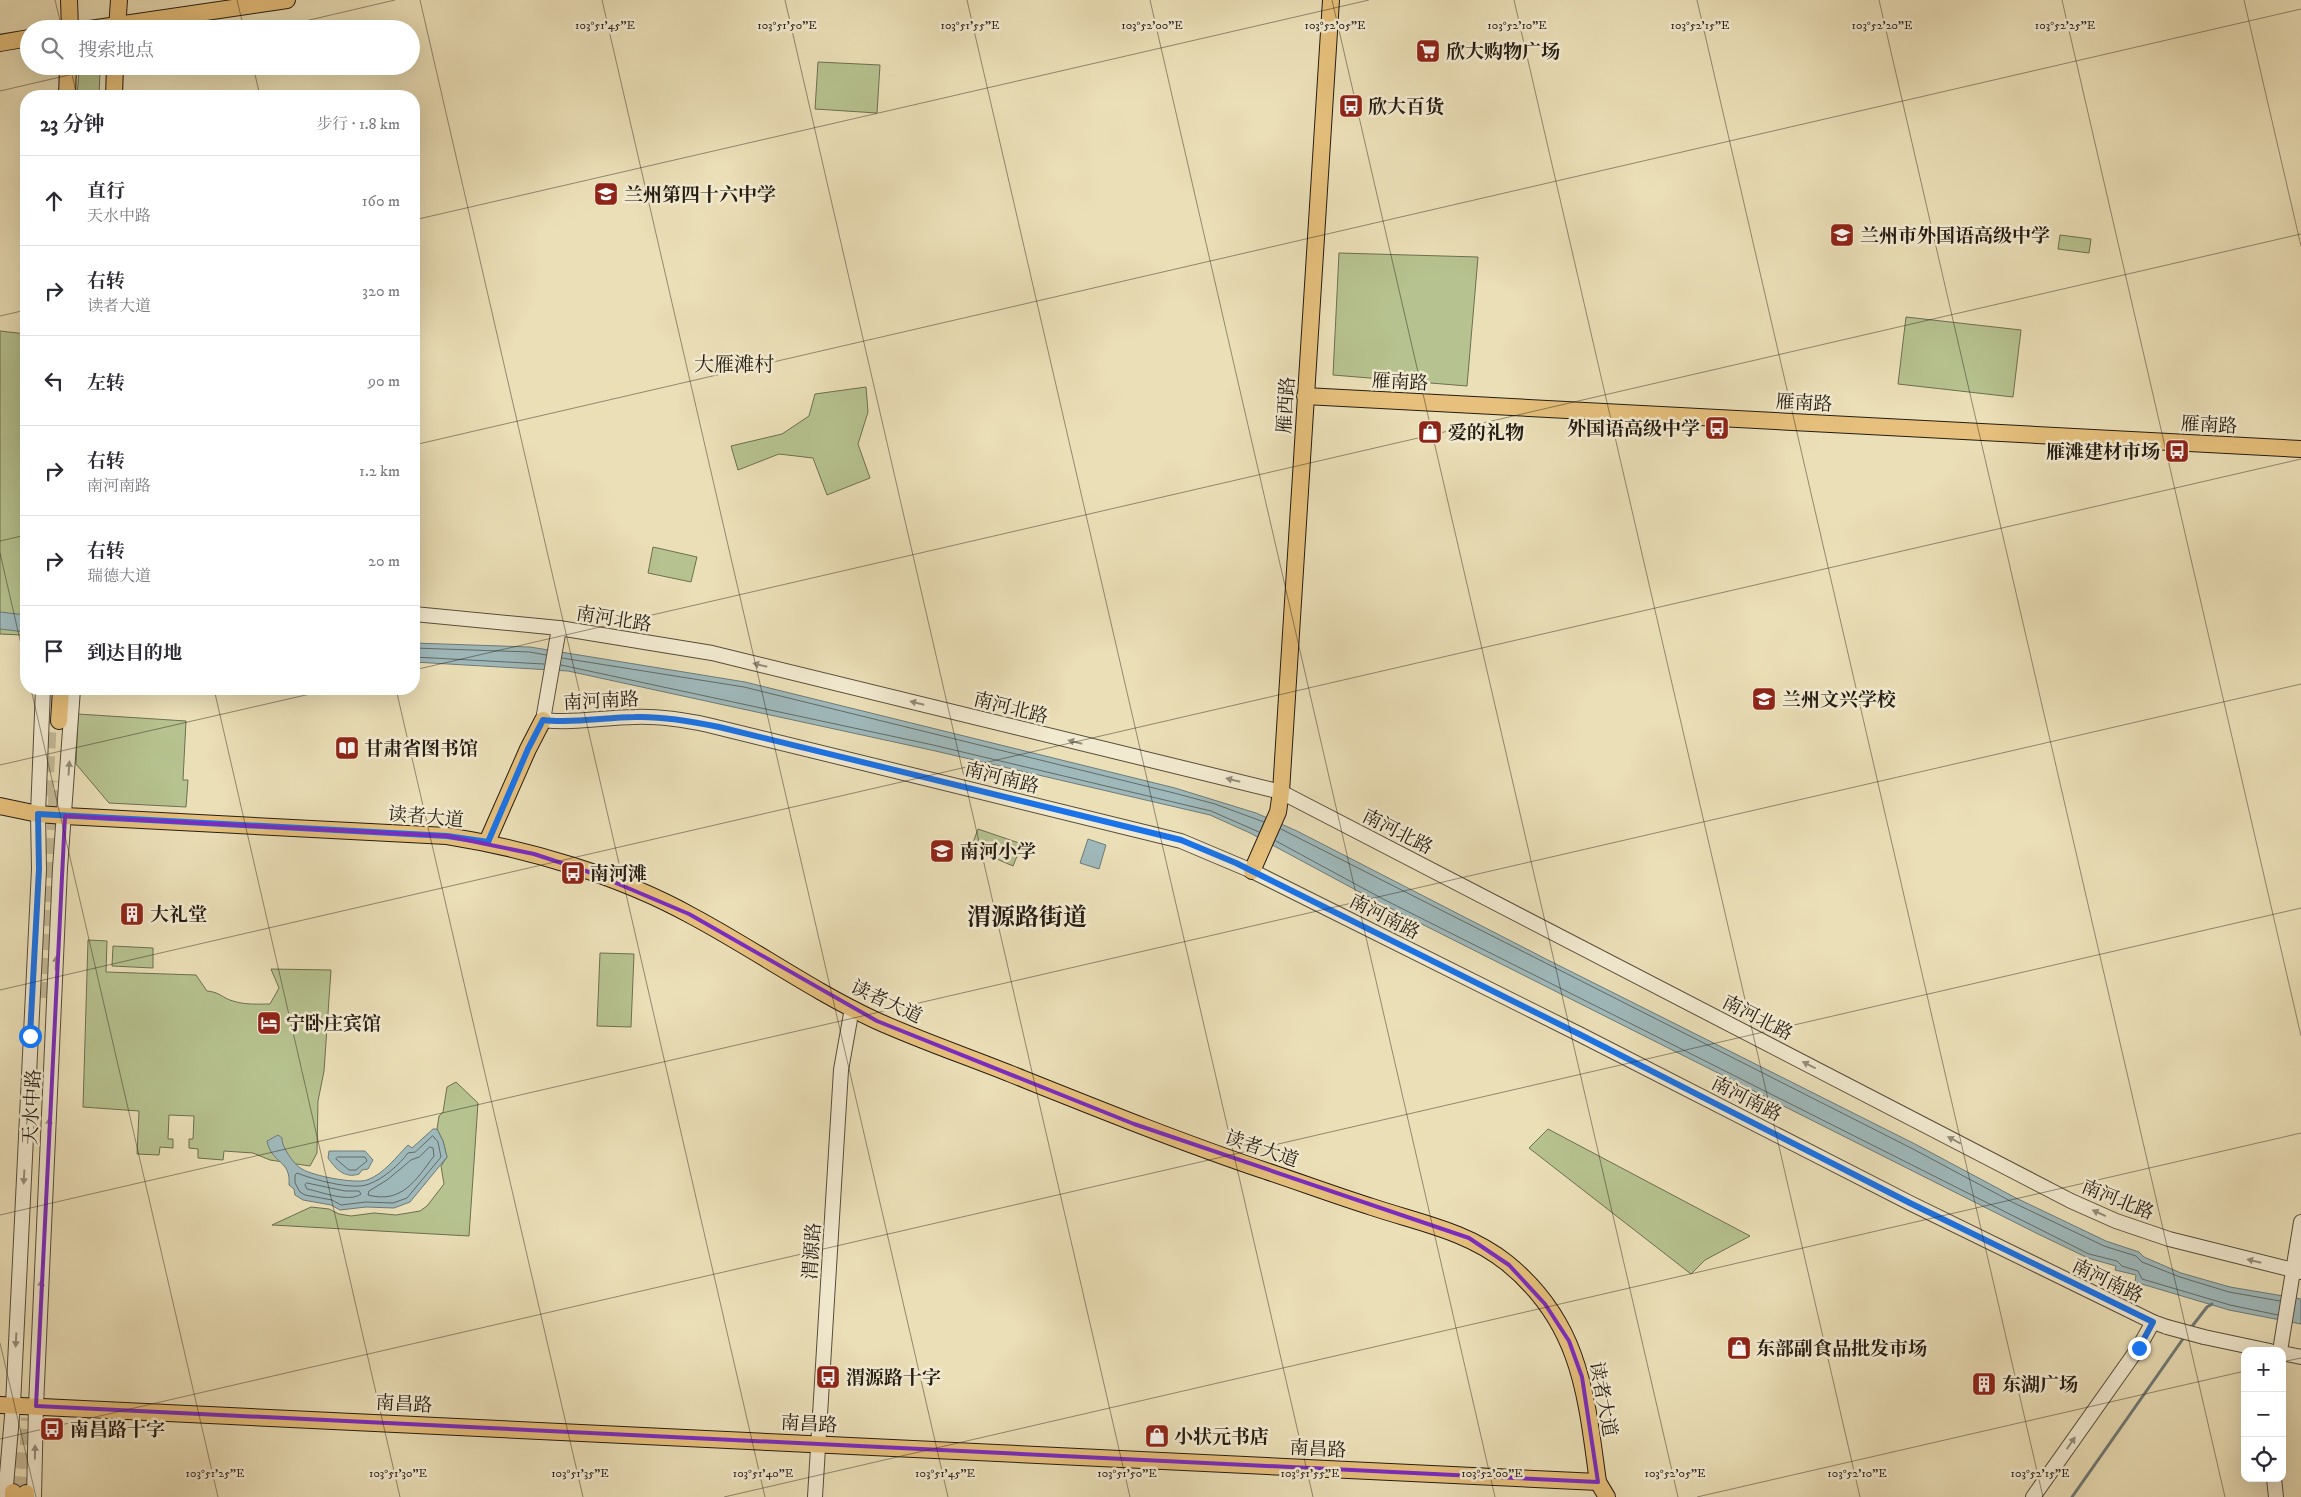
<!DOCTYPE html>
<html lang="zh">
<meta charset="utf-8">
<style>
:root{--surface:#fff;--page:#f2f2f3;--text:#2b2b33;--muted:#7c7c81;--line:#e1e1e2}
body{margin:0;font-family:"IM FELL DW Pica","Noto Serif SC",serif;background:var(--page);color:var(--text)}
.controls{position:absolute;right:15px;bottom:15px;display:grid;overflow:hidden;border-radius:10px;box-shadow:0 5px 20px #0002}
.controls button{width:45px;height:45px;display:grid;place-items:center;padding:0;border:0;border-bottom:1px solid var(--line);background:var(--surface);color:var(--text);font:25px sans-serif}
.stop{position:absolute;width:15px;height:15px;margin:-11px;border:4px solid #1a73e8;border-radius:50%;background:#fff}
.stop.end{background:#1a73e8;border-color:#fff;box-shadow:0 1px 5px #0008}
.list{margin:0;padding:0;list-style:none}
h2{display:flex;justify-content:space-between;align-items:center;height:65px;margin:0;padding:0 20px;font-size:21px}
h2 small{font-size:16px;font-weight:400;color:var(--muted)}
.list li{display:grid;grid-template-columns:32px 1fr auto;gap:15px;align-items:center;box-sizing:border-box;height:90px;padding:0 20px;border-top:1px solid var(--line)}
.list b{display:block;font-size:19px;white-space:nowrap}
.list p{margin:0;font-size:16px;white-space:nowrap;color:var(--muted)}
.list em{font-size:16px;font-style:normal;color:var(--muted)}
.icon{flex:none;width:28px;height:28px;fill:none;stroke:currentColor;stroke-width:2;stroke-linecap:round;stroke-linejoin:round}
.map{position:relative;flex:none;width:2301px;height:1497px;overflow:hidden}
.search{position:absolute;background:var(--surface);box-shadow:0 5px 20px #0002;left:20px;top:20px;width:400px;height:55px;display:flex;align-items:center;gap:12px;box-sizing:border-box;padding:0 18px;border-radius:28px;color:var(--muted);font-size:19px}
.panel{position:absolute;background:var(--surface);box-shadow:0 5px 20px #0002;left:20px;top:90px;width:400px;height:605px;border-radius:20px}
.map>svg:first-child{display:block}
.green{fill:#b6c28f;stroke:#6d6f51}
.water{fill:#9fb9bb;stroke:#6e7a78}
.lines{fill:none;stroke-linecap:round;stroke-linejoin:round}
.shore{stroke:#626a67;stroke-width:1}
.stream{stroke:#6e7a78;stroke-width:3}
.major-tunnel{stroke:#c3b896;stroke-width:16;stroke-dasharray:16 8;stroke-linecap:butt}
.minor-casing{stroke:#564d3c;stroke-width:16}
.major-casing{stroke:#241c13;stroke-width:18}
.minor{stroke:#f2ead0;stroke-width:14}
.major{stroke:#e6c07c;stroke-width:16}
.minor-bridge-casing{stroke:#564d3c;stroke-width:16;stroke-linecap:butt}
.minor-bridge{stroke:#f2ead0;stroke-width:14}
.oneway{fill:#958d7b}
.route{stroke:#1a73e8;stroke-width:6}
.marked{fill:none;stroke:#7b2cbf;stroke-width:4;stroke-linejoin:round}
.ticks{fill:none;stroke:#241c13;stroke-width:1;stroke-opacity:0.45}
.labels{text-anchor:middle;stroke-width:5;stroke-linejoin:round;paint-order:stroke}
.poi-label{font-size:19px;font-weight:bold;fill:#241c13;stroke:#f2ead0;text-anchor:start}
.street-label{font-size:19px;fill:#241c13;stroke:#f2ead0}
.neighbourhood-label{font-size:20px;fill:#241c13;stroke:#f2ead0}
.district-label{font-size:24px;font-weight:bold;fill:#241c13;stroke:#f2ead0}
.ticks-label{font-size:12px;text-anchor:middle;fill:#241c13;stroke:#f2ead0;stroke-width:5;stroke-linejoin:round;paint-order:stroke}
</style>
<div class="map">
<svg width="2301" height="1497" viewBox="0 0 2301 1497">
<rect width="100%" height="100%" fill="#ebdfb7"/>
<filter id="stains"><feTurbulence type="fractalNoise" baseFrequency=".004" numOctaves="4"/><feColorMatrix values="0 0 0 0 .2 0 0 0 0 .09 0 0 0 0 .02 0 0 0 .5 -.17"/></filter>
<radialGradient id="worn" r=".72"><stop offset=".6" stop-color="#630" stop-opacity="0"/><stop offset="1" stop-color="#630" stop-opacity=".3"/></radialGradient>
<!-- green -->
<g class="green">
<path d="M818,62L880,65L877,113L815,109Z"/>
<path d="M79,71L100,72L99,96H77Z"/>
<path d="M2060,235L2091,239L2089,253L2058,249Z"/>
<path d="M1339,253L1478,257L1467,386L1333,375Z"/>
<path d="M1906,317L2021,330L2013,397L1898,384Z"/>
<path d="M0,331L26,334V466L21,635L0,634Z"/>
<path d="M866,387L868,412L858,444L870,478L827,495L813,458L779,454L738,470L731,446L782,434L809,416L815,394Z"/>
<path d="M653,547L697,557L691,582L648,573Z"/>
<path d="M78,714L186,721L183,780H188L186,807L109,803L76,764Z"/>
<path d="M978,829L1022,844L1013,866L971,848Z"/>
<path d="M88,940L107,941L106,972L196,975L207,991C220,992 222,998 233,1001C245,1005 258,1004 270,1004L279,988L271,969L331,970L324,1071L318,1101L317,1153L310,1166L270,1160L253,1153L224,1151L223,1160L198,1158V1149L189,1148V1139H193L194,1116L169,1115L168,1139H173V1148L160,1147L159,1155L137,1154L139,1111L83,1107Z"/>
<path d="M113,946L153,948V968L112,966Z"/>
<path d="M600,953L634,954L631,1027L597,1026Z"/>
<path d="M456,1082L478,1103L469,1236L272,1225L311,1207L329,1209L339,1214L351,1216L374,1213L396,1215L420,1211L427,1206L444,1184L441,1166L447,1157L443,1141L437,1129L439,1116L443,1112L447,1087Z"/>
<path d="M1548,1129L1750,1236L1705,1260L1691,1274L1529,1148Z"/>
</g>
<!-- water -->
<g class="water">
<path d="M0,612L26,615V632L0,629Z"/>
<path d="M414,643L530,647L745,682L1175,788L1256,813L1297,831L1548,960L1915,1144L2016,1198L2106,1241L2139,1252L2144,1257L2181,1273L2230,1287L2301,1299V1324L2229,1310L2135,1282L2136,1275L2115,1270L2116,1266L2088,1258L2036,1233L1380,903L1250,833L1210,815L931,750L568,671L414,662Z"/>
<path d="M1088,839L1106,845L1099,869L1080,863Z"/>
<path d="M433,1129H437L443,1141L447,1157L410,1202L394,1208L366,1207L340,1210L331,1205L303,1200L295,1195L294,1189L289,1185C291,1159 272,1165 267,1141L278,1135L282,1138C281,1146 294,1165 302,1169C313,1176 355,1184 367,1180C384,1174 396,1157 408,1145L412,1148Z"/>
<path d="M329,1151H365L373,1160L368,1169L362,1170L359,1174C344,1179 335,1168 328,1158Z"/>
</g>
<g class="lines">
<!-- shore -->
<g class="shore">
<path d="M414,648L530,652L546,655"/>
<path d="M414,657L544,664"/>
<path d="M562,658L744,687L1174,793L1215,804L1264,822"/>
<path d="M561,665L933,745L1211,811L1259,832"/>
<path d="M1281,829L1913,1149L2014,1203L2104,1246L2136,1256L2142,1262L2180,1277L2229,1292L2280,1301"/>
<path d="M1276,841L1383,899L2089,1254L2117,1261L2122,1266L2138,1271L2142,1279L2230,1305L2278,1315"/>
<path d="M433,1136L438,1142L441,1157L407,1198L393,1203L366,1202L341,1205L332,1200L305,1195L300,1192L295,1183V1175L297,1173C312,1179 353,1191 369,1184C383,1179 399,1165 408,1153L415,1152Z"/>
<path d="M430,1147L433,1148L434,1156C416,1180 402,1204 368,1195L369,1191L387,1180L411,1160L419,1157Z"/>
<path d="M338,1157H365L367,1161L356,1170H349L336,1159Z"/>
<path d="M307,1183L345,1191H359L361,1194C349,1203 322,1192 307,1189L305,1185Z"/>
</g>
<!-- stream -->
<g class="stream">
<path d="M2190,1329L2207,1307L2212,1304"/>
<path d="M2072,1497L2185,1336"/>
</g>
<!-- major-tunnel -->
<g class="major-tunnel">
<path d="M45,796L49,719"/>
<path d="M47,998L57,781"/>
<path d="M13,1492L15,1448"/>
<path d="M26,1493L29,1418"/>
</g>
<defs>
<g id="minor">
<path d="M414,614L559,628L712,653L1281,792L2071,1201L2116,1221L2169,1239L2301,1272"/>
<path d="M559,628L543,720C574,724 605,717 635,717C660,716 684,720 708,725L1181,841L1252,871L1579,1034L1910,1203L2153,1322L2167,1327"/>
<path d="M2204,1337L2270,1351"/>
<path d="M2280,1351L2301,1222"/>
<path d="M2282,1353L2301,1357"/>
<path d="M2274,1478L2276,1497"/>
<path d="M5,1497L13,1405L39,869L38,814L43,689"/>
<path d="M34,1497L36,1406L60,868L73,689"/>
<path d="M815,1497L841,1070L852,1008"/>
<path d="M2033,1497L2139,1347L2153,1322"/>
</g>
<g id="major">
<path d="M69,0L70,29"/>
<path d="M90,29L287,0"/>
<path d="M117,29L119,0"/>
<path d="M0,43L29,38"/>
<path d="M67,96L68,66"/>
<path d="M114,96L115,66"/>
<path d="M1305,396L2301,449"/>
<path d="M59,721L61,689"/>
<path d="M0,806L38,814L65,816L447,836C529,849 620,876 692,916C754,949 811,990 875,1020C919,1040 966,1056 1011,1074C1096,1108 1180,1142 1266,1171C1302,1183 1337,1196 1372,1207C1420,1223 1467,1231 1507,1263C1581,1323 1586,1395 1598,1482L1607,1497"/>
<path d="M487,842L528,749L543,720"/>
<path d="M1252,871L1278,812L1281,792L1331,0"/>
<path d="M0,1405L1598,1482"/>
<path d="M13,1497V1492"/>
<path d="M26,1497V1493"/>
</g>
</defs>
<!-- minor casing -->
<use href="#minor" class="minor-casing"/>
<!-- major casing -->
<use href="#major" class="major-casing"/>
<!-- minor -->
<use href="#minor" class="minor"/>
<!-- major -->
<use href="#major" class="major"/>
<defs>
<path id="minor-bridge" d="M2167,1327L2204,1337"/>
</defs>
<!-- minor-bridge casing -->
<use href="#minor-bridge" class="minor-bridge-casing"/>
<!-- minor-bridge -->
<use href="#minor-bridge" class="minor-bridge"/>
</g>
<!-- one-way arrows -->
<defs><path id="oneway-solid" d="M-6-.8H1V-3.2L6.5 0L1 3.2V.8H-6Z" transform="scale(1.25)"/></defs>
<g class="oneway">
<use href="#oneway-solid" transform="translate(760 665) rotate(-166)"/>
<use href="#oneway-solid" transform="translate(917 703) rotate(-166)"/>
<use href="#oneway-solid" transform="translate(1075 742) rotate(-166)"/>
<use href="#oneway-solid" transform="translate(69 768) rotate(-86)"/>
<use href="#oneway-solid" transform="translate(1233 780) rotate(-166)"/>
<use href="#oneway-solid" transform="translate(56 963) rotate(-87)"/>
<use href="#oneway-solid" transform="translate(1809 1065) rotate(-153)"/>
<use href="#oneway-solid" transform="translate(49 1125) rotate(-87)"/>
<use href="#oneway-solid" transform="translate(1954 1140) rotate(-152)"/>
<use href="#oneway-solid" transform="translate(24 1177) rotate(93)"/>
<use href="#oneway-solid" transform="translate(2099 1213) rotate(-156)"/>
<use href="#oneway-solid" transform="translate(2254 1261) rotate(-166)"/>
<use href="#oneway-solid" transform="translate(41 1287) rotate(-87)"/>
<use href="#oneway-solid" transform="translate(16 1340) rotate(93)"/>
<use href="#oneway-solid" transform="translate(2071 1443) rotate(-55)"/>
<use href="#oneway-solid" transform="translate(35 1452) rotate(-89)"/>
</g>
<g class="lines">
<!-- route -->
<path class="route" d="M30,1036L39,869L38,814L447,836L488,842L528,749L543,720C574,724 605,717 635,717C663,716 691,721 719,727L1181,840L1236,863L1579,1034L1910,1203L2153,1322L2139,1348"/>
</g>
<!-- marked area -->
<path class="marked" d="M65,816L447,836L534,854L595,874L689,914L877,1021L1134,1124L1469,1238L1509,1265L1545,1304L1569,1341L1582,1377L1598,1482L36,1406Z"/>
<!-- ticks -->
<path class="ticks" d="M55,0L62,29M237,0L244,29M420,0L765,1497M602,0L948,1497M785,0L1130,1497M967,0L1313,1497M1150,0L1495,1497M1332,0L1678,1497M1514,0L1860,1497M1697,0L2043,1497M1879,0L2225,1497M2062,0L2301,1036M2244,0L2301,246M271,29L395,0M70,66L77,96M253,66L260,96M0,91L108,66M414,220L1369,0M0,316L26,310M414,445L2301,9M0,541L26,535M0,553L26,666M414,670L2301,234M31,689L218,1497M214,689L400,1497M396,689L583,1497M0,765L332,689M0,990L2301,459M0,1215L2301,684M0,1343L36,1497M2282,1362L2301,1358M0,1439L2301,908M724,1497L2301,1133M1697,1497L2245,1371"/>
<!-- icons -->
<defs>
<symbol id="supermarket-square" viewBox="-11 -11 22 22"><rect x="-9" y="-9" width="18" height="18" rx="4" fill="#8f2418" stroke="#f2ead0"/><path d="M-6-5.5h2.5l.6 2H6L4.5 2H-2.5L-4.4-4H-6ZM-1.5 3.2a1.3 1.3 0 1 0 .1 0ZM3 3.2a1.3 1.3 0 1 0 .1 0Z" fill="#fff"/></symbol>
<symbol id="bus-square" viewBox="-11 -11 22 22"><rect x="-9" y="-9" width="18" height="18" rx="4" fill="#8f2418" stroke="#f2ead0"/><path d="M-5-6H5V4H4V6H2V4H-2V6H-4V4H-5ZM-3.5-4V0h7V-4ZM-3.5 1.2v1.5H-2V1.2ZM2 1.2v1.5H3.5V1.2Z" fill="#fff"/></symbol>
<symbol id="school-square" viewBox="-11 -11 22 22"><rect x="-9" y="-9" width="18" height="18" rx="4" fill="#8f2418" stroke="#f2ead0"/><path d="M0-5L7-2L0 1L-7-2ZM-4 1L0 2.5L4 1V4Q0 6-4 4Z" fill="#fff"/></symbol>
<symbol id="university-square" viewBox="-11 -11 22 22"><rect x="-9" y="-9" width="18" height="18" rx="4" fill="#8f2418" stroke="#f2ead0"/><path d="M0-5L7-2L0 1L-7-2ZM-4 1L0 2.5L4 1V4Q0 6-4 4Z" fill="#fff"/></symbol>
<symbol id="shop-square" viewBox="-11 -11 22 22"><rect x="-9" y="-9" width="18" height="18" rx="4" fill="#8f2418" stroke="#f2ead0"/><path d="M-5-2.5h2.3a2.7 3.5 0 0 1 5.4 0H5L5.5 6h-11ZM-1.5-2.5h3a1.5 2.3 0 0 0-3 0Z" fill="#fff"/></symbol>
<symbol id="library-square" viewBox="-11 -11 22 22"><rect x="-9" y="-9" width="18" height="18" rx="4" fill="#8f2418" stroke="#f2ead0"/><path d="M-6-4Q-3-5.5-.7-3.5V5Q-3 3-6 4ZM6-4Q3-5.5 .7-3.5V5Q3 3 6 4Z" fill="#fff"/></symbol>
<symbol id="building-square" viewBox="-11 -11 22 22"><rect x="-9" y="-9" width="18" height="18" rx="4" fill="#8f2418" stroke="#f2ead0"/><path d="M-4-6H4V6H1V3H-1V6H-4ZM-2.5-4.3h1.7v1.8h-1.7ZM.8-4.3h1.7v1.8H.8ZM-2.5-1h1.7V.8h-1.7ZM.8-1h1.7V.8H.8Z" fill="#fff"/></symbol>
<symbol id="hotel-square" viewBox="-11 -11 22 22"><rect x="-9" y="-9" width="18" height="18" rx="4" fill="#8f2418" stroke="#f2ead0"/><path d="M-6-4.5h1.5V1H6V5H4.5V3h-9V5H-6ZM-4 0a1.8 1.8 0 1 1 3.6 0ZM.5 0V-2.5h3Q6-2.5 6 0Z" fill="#fff"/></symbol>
</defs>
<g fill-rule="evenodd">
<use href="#supermarket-square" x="1414" y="37" width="28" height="28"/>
<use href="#bus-square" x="1337" y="92" width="28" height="28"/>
<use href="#school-square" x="592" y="180" width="28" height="28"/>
<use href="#university-square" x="1828" y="221" width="28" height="28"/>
<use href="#bus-square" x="1703" y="414" width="28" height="28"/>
<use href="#shop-square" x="1416" y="418" width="28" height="28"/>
<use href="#bus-square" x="2163" y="437" width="28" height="28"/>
<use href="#school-square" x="1750" y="685" width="28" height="28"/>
<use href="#library-square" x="333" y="734" width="28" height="28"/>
<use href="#school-square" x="928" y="837" width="28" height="28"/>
<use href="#bus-square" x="559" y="859" width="28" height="28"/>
<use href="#building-square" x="118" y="900" width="28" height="28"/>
<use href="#hotel-square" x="255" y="1009" width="28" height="28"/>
<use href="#shop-square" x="1725" y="1334" width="28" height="28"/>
<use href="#bus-square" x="814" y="1363" width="28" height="28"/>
<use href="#building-square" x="1970" y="1370" width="28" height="28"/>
<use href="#bus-square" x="38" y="1415" width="28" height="28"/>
<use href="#shop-square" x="1143" y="1422" width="28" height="28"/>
</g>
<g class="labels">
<!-- poi labels -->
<g class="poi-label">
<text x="1446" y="58">欣大购物广场</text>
<text x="1368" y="113">欣大百货</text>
<text x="624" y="201">兰州第四十六中学</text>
<text x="1860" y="242">兰州市外国语高级中学</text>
<text x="1700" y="435" text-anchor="end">外国语高级中学</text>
<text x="1448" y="439">爱的礼物</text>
<text x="2160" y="458" text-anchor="end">雁滩建材市场</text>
<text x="1782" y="706">兰州文兴学校</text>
<text x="364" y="755">甘肃省图书馆</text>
<text x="960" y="858">南河小学</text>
<text x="590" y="880">南河滩</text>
<text x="150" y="921">大礼堂</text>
<text x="286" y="1030">宁卧庄宾馆</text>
<text x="1756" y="1355">东部副食品批发市场</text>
<text x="846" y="1384">渭源路十字</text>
<text x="2002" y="1391">东湖广场</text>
<text x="70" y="1436">南昌路十字</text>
<text x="1174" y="1443">小状元书店</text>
</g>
<!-- street labels -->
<g class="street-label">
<text transform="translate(1400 381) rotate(3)" y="7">雁南路</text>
<text transform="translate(1804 402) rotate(3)" y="7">雁南路</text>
<text transform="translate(1285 405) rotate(-86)" y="7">雁西路</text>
<text transform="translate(2209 424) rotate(3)" y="7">雁南路</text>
<text transform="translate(614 618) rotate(9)" y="7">南河北路</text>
<text transform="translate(601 700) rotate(-3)" y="7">南河南路</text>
<text transform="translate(1011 707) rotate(14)" y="7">南河北路</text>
<text transform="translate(1002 777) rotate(14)" y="7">南河南路</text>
<text transform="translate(426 816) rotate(5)" y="7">读者大道</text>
<text transform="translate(1398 831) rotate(27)" y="7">南河北路</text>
<text transform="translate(1385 916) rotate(27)" y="7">南河南路</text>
<text transform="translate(887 1001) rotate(25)" y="7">读者大道</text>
<text transform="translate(1758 1017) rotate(27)" y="7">南河北路</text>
<text transform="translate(1747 1098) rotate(27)" y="7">南河南路</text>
<text transform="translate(31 1107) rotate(-87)" y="7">天水中路</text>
<text transform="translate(1262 1148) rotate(19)" y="7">读者大道</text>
<text transform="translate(2118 1199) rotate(22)" y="7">南河北路</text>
<text transform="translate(811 1251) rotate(-86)" y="7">渭源路</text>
<text transform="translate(2108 1280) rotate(26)" y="7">南河南路</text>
<text transform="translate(1604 1399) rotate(79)" y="7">读者大道</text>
<text transform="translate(404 1403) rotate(3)" y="7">南昌路</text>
<text transform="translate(809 1423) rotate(3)" y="7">南昌路</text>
<text transform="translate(1318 1448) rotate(3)" y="7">南昌路</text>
</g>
<!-- neighbourhood labels -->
<g class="neighbourhood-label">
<text x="734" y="371">大雁滩村</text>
</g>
<!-- district labels -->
<g class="district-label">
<text x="1027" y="925">渭源路街道</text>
</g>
</g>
<g class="ticks-label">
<text x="605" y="29">103°51'45"E</text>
<text x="787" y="29">103°51'50"E</text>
<text x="970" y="29">103°51'55"E</text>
<text x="1152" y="29">103°52'00"E</text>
<text x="1335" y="29">103°52'05"E</text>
<text x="1517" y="29">103°52'10"E</text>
<text x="1700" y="29">103°52'15"E</text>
<text x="1882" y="29">103°52'20"E</text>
<text x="2065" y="29">103°52'25"E</text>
<text x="215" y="1477">103°51'25"E</text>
<text x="398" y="1477">103°51'30"E</text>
<text x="580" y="1477">103°51'35"E</text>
<text x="763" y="1477">103°51'40"E</text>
<text x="945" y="1477">103°51'45"E</text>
<text x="1127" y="1477">103°51'50"E</text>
<text x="1310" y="1477">103°51'55"E</text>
<text x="1492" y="1477">103°52'00"E</text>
<text x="1675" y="1477">103°52'05"E</text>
<text x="1857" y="1477">103°52'10"E</text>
<text x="2040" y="1477">103°52'15"E</text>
</g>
<rect width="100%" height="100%" filter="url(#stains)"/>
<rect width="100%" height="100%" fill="url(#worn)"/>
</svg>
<div class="controls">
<button>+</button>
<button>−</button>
<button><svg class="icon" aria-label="locate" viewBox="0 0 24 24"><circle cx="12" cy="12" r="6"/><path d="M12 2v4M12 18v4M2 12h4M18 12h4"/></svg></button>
</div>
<div class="stop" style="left:30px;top:1036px"></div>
<div class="stop end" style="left:2139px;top:1348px"></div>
<div class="search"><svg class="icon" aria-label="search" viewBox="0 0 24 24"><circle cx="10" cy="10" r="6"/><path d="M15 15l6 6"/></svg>搜索地点</div>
<section class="panel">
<h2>23 分钟<small>步行 · 1.8 km</small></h2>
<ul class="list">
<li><svg class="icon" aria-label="ahead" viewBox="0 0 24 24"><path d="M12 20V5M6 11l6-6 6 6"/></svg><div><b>直行</b><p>天水中路</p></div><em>160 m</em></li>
<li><svg class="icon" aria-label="right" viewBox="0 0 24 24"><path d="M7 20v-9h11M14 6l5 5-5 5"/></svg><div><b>右转</b><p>读者大道</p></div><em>320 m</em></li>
<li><svg class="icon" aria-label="left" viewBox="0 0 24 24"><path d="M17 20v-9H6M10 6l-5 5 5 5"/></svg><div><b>左转</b></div><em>90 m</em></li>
<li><svg class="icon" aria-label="right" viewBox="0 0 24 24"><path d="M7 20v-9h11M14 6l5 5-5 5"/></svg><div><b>右转</b><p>南河南路</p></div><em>1.2 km</em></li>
<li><svg class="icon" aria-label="right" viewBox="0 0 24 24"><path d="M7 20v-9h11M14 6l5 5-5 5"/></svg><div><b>右转</b><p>瑞德大道</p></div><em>20 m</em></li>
<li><svg class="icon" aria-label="arrive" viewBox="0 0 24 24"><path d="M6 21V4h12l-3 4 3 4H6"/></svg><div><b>到达目的地</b></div></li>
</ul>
</section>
</div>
